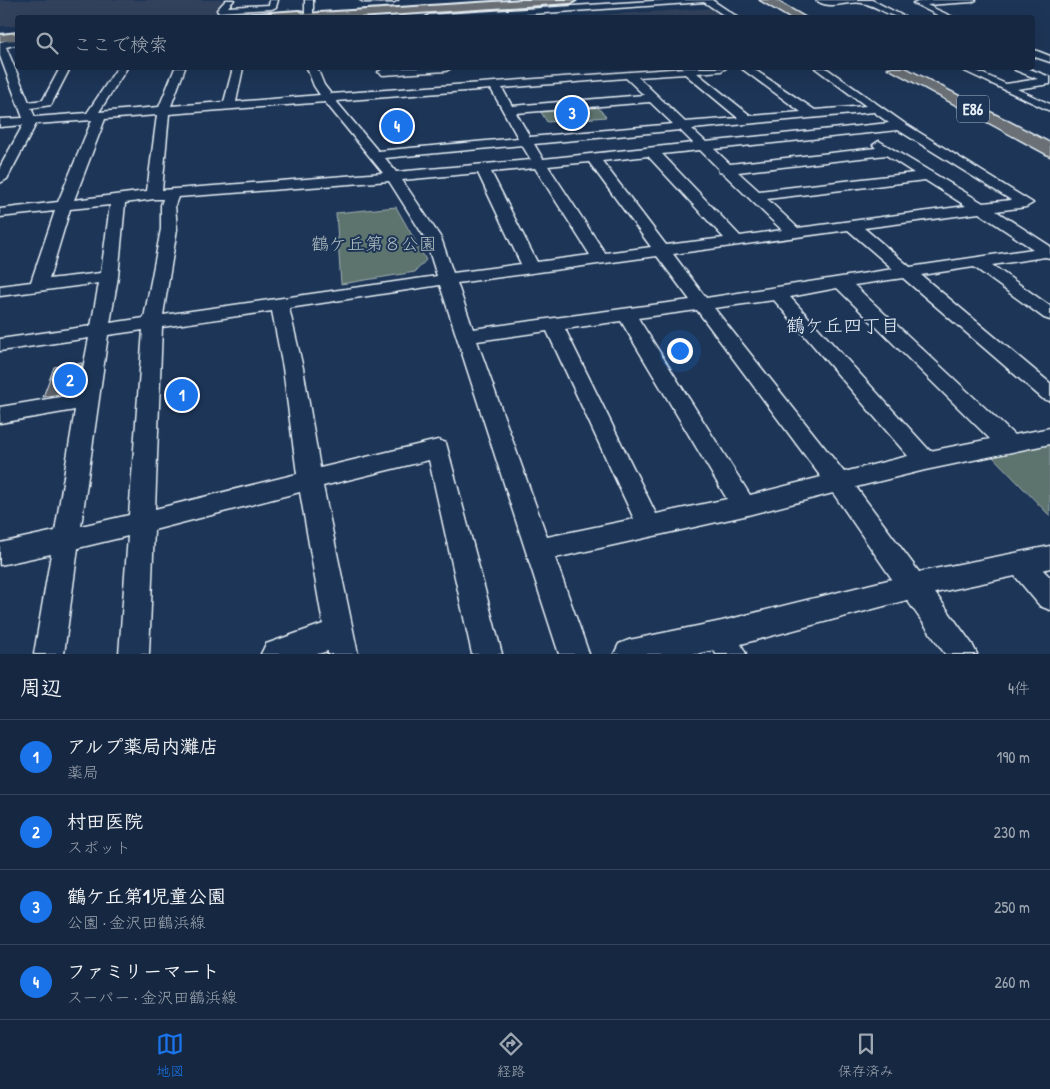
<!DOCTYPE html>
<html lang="ja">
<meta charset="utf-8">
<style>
:root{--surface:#162841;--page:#1f3048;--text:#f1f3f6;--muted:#9ea6b1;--line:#35445a;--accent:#1a73e8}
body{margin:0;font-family:"Patrick Hand","Klee One",sans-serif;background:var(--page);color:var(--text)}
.you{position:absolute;left:679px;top:350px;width:18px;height:18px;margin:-12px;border:4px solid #fff;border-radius:50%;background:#1a73e8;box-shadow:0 0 0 8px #1a73e833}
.badge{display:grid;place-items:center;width:32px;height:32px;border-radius:50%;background:var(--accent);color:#fff;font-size:16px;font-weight:700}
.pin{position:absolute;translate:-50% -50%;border:2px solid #fff;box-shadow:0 1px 5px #0006}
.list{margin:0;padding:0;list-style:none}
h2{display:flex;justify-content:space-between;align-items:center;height:65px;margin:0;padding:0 20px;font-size:21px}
h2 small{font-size:16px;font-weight:400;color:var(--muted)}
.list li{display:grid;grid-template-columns:32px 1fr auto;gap:15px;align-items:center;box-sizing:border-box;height:75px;padding:0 20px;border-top:1px solid var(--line)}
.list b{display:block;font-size:19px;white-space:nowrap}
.list p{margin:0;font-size:16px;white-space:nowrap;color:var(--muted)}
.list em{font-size:16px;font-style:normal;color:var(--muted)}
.icon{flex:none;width:28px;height:28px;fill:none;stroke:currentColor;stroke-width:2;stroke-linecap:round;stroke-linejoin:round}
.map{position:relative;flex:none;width:1050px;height:654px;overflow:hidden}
.search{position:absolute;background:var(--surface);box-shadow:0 5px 20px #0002;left:15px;right:15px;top:15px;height:55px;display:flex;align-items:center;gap:12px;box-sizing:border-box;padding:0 18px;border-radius:5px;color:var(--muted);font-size:19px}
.sheet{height:365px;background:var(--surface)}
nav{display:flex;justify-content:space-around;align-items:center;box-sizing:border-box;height:70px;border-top:1px solid var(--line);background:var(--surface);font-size:14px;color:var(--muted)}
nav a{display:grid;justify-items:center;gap:2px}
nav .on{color:var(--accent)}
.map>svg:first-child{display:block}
.built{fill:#30425c}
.green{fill:#5d736e;stroke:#a2b2b3}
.building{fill:#5c6067;stroke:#e8f1f8}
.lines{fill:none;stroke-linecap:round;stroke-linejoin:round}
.minor-casing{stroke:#e8f1f8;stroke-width:3}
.major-casing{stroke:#e8f1f8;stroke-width:4}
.highway-casing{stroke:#e8f1f8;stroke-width:3}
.minor{fill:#1d3557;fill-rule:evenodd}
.major{fill:#6a7074;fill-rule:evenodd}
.highway{fill:#6a7074;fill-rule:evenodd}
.labels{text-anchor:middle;stroke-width:4;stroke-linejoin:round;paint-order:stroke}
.shield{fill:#1d3557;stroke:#abb9c8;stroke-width:1}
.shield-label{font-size:16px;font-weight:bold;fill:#e8f1f8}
.park-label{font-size:18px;fill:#b0bfc1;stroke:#1d3557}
.neighbourhood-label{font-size:19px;fill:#e8f1f8;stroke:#1d3557}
</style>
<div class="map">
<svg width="1050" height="654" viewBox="0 0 1050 654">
<rect width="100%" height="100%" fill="#1d3557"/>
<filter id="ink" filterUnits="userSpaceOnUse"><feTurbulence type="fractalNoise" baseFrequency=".02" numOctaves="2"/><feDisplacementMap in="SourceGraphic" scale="10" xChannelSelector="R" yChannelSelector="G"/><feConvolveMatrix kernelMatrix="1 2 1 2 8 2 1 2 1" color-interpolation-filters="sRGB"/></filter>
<g filter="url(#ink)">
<!-- built -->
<g class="built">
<path d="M0,0H227L214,15L180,18H18L17,26H0Z"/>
<path d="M716,8L732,17L583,16Z"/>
</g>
<!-- green -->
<g class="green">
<path d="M596,105L606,117L547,122L539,109Z"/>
<path d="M396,207L426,260L415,272L341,284L336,213Z"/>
<path d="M1050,444V516L992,456Z"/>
</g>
<!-- building -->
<path class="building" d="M82,363L77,391L43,397L54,367Z"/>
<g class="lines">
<defs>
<g id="minor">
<path d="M226,0H234L228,7L269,5L270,0H278L276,7L272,9L218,12L217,10Z"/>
<rect x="305" y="0" width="8" height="18"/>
<path d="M360,0H398L394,2H364Z"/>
<path d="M668,0H712L739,18H728L704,2L475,18H425L429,15Z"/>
<path d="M816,0H872L907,18C888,18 879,6 862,3C847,0 830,11 816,0Z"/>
<path d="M928,0H976L972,2L927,5L955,18H943L913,3Z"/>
<path d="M18,38V44L6,47L29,102L43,100L60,68H70L51,105L31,108L35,117L87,113L117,68H127L99,112L159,107L175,68H185L171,106L224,102L233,68H243L236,102L320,95L314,86L307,68H317L324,85L331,94L685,68H726L721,71L697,73L751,116L801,112L741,68H752L815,110L866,106L815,68H826L904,123L1033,203L1026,207L996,211L1050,246V258L1045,257L992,265L1050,306V320L1044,318L974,267L921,275L1050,383V401L1043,399L903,278L854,285L1014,435L1050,428V444L925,470L856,487L919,572L1050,546V568L1043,570L1050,577V610L1040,606L1015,576L935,593L972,644L977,654H945L907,600L741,644L746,654H716L714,650L697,654H614L619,644L629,640L722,621L892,579L833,493L744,516L555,558L589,654H559L440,285L289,308L303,368L320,468L438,440L446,443L502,654H472L429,460L323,486L358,654H328V651L318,654H261L266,644L323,624L300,492L154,530L149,654H119L128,536L78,548L64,654H34L51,554L0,565V543L55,531L75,410L0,423V407L78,394L89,338L0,351V339L91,326L99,283L0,296V286L31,282L55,211L0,217V209L58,202L92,120L36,124L7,179L0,183V167L23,125L0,127V119L23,118L0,56V42ZM685,74L738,118L685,122L638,77ZM626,78L644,95L512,106L502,88ZM491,89L518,138L378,151L336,101ZM325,102L383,173L162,190L169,114ZM650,102L673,124L530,137L516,113ZM874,112L889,123L706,142L692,129ZM157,115L147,191L74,200L105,119ZM680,130L693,143L543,159L534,144ZM898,130L1011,200L983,203L879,141L873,145L876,148L730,164L714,149ZM522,145L531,160L396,172L385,158ZM700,150L718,168L719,172L723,173L782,230L740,236L662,154ZM886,155L914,173L759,191L738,172ZM648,156L724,238L666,245L602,161ZM589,162L651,247L605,253L548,166ZM535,168L590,255L537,262L491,172ZM478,173L521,264L453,273L441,238L402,180ZM925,180L966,206L798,228L767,199ZM389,181L425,238L437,276L163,315L177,229L175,205L178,197ZM154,199H163L161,205V229L144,318L110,323L118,277L125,203ZM110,205L101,273L49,279L70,209ZM979,213L1033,249L910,267L864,228ZM848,230L893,269L706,298L673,254ZM657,256L690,300L473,329L457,283ZM837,288L990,439L930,451L790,297ZM774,300L908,456L844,472L714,308ZM697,310L821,477L750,495L638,318ZM272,311L283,368L297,474L155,509L162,327ZM621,321L727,499L656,514L565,329ZM143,330L129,515L81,526L108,335ZM547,331L634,519L547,537L477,341Z"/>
<path d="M1032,49L1050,56V62L1032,56Z"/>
<path d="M405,68H451L446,71L383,75L378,72L383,69Z"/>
<path d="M958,68H970L1006,84L1038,79L1015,70L1014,68H1027L1050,77V84L1017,89L1050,104V111Z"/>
</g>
<g id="major">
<path d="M522,0H576L571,3L343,18H236L241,15L299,11L304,14Z"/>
<path d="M18,33V40L0,41V35Z"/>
</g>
<g id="highway">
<path d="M760,0H775L806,18H790Z"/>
<path d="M888,68H905L1050,143V156Z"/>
</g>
</defs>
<!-- minor casing -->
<use href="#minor" class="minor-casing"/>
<!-- major casing -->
<use href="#major" class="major-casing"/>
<!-- highway casing -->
<use href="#highway" class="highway-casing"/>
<!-- minor -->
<use href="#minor" class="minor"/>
<!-- major -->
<use href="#major" class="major"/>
<!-- highway -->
<use href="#highway" class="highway"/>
</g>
</g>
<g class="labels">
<!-- shield labels -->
<rect class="shield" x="957" y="95.5" width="32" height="27" rx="4"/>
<g class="shield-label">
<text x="973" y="115">E86</text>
</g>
<!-- park labels -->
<g class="park-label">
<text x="374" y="250">鶴ケ丘第８公園</text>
</g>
<!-- neighbourhood labels -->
<g class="neighbourhood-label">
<text x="843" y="332">鶴ケ丘四丁目</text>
</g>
</g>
</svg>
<div class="you"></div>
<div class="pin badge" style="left:182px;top:395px">1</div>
<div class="pin badge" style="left:70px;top:380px">2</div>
<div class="pin badge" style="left:572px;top:113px">3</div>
<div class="pin badge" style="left:397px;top:126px">4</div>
<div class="search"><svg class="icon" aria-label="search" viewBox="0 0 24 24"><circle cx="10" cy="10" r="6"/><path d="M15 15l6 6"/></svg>ここで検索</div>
</div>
<section class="sheet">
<h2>周辺<small>4件</small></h2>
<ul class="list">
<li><span class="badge">1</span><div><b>アルプ薬局内灘店</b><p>薬局</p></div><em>190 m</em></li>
<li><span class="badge">2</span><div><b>村田医院</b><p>スポット</p></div><em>230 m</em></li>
<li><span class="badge">3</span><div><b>鶴ケ丘第1児童公園</b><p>公園 · 金沢田鶴浜線</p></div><em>250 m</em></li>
<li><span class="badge">4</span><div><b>ファミリーマート</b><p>スーパー · 金沢田鶴浜線</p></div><em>260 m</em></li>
</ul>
</section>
<nav>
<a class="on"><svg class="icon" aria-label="map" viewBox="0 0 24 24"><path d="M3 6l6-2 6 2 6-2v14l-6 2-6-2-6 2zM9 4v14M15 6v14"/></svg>地図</a>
<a><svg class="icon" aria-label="directions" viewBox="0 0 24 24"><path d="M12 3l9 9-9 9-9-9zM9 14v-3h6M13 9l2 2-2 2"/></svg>経路</a>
<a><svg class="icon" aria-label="saved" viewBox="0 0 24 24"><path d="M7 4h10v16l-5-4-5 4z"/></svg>保存済み</a>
</nav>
